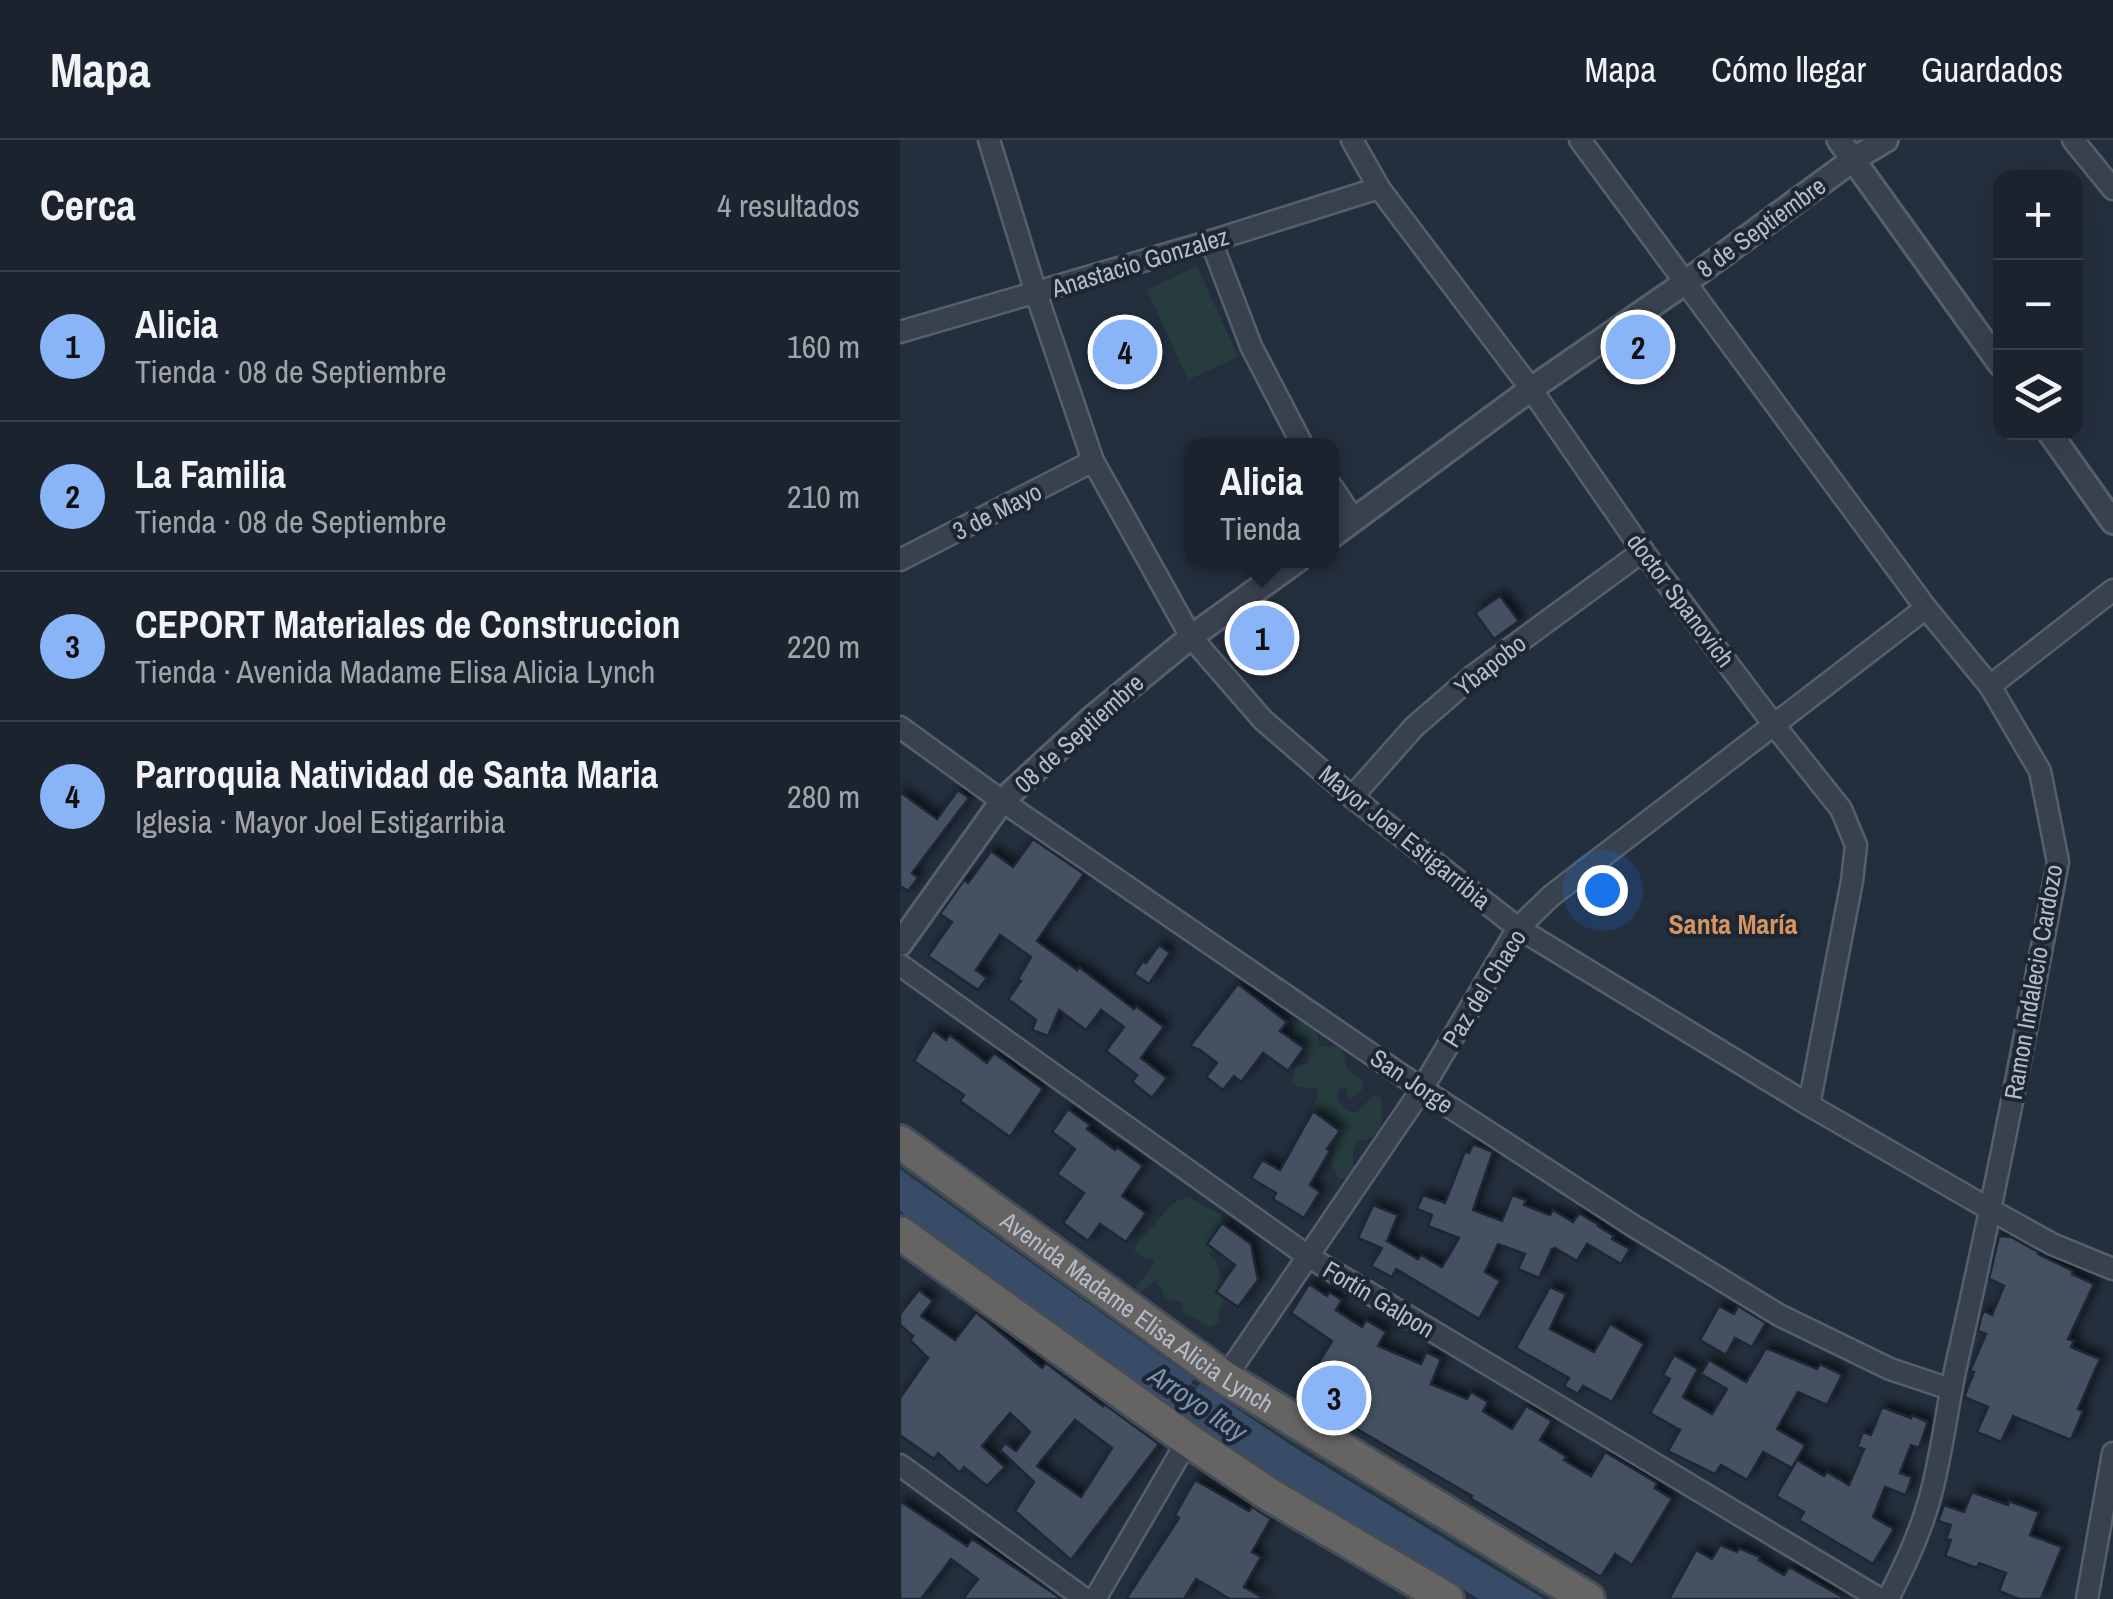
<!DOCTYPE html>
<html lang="es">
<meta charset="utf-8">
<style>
:root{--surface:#1b232e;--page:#282f3a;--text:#f1f3f6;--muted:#a0a4aa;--line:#39404a;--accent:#8ab4f8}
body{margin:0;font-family:"Archivo Narrow",sans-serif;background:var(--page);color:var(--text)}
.controls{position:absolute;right:30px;top:30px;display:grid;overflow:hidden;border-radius:20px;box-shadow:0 10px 40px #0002}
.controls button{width:90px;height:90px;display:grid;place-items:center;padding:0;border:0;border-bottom:2px solid var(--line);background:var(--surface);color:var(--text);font:50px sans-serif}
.you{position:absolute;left:702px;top:750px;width:35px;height:35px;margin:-25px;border:8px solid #fff;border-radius:50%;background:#1a73e8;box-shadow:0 0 0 15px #1a73e833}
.badge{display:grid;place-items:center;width:65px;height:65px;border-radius:50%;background:var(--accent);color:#111;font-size:32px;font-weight:700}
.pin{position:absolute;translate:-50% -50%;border:5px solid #fff;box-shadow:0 2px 10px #0006}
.popup{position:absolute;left:284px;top:298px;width:155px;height:130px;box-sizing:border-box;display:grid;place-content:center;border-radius:20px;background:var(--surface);filter:drop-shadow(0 2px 8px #0005);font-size:32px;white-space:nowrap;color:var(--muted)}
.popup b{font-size:38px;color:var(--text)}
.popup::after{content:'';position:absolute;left:50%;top:100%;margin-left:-20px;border:20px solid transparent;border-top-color:var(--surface)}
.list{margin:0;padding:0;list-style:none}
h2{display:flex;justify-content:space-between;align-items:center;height:130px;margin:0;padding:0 40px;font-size:42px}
h2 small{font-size:32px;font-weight:400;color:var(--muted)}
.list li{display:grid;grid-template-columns:65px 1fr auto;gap:30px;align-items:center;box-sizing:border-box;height:150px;padding:0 40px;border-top:2px solid var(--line)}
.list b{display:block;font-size:38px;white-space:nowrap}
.list p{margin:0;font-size:32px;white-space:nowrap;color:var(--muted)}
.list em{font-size:32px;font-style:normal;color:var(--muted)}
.icon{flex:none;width:55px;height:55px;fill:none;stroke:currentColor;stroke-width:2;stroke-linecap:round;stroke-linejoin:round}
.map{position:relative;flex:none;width:1213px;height:1459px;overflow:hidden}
header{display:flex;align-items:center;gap:60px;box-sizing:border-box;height:140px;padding:0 50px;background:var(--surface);border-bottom:2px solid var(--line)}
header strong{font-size:48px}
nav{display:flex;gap:55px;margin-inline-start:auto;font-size:35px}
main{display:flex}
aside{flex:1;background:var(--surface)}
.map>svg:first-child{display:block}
.green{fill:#263c3f}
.water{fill:#394c67}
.building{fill:#455162;stroke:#1f2835;stroke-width:2.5;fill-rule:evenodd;filter:url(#shadow)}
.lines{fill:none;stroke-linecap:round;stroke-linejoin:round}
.minor-casing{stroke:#565f6c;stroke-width:25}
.tertiary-casing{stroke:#565f6c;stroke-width:28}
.trunk-casing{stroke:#434c59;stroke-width:38}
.path{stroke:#44595c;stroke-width:2.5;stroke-dasharray:8 8;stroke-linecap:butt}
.minor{stroke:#38414e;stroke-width:20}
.tertiary{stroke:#38414e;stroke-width:22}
.trunk{stroke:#656462;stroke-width:32}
.labels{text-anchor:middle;stroke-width:8;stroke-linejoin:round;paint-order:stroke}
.street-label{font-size:25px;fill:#b4bcc9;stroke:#1d2633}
.neighbourhood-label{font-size:28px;font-weight:bold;fill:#d59563;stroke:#1d2633}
.water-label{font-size:28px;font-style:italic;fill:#7c92b1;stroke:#1d2633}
</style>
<header>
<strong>Mapa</strong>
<nav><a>Mapa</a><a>Cómo llegar</a><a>Guardados</a></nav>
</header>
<main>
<aside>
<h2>Cerca<small>4 resultados</small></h2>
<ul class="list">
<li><span class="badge">1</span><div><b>Alicia</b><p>Tienda · 08 de Septiembre</p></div><em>160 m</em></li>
<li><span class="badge">2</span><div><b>La Familia</b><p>Tienda · 08 de Septiembre</p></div><em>210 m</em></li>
<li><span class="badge">3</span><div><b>CEPORT Materiales de Construccion</b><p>Tienda · Avenida Madame Elisa Alicia Lynch</p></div><em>220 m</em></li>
<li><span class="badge">4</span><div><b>Parroquia Natividad de Santa Maria</b><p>Iglesia · Mayor Joel Estigarribia</p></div><em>280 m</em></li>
</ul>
</aside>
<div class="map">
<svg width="1213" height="1459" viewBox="0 0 1213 1459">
<defs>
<filter id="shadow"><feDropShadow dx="5.5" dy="-5.5" stdDeviation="5" flood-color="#0009"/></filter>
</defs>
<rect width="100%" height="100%" fill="#242f3e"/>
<!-- green -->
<g class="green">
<path d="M297,126L338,217L288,240L247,150Z"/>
<path d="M399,881C419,882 415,890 420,907L434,906L442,909L447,929L459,938L463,945L461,951L449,959L445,946L439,950L437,957C442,967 445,973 457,972L474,955L481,958C483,971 485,988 472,997C468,1000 462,1000 457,1002C455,1005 453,1009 453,1013C451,1025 460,1031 446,1039L439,1038L432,1025V988L428,982L415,976L412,969L418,956L417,949L397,946L392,941L395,927L408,923L410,916C397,904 384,900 399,881Z"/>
<path d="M0,1015L666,1459H648L405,1312L299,1242L0,1028Z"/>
<path d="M287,1057C293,1060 313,1072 319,1073L322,1079L316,1102L309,1114L316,1122L320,1136L328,1144C330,1159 317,1164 319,1181L311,1187L301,1184L297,1178L286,1175L282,1169V1162L266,1158L256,1140L239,1153L233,1151L252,1127L254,1120C215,1112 245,1097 256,1083C266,1070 271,1062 287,1057Z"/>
</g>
<!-- water -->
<path class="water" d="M0,1029L294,1239L291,1243L297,1247L300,1244L402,1312L644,1459H579L385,1342L279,1274L297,1248L290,1244L272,1269L0,1071Z"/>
<!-- building -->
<g class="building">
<path d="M743,190L757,211L737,227L721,205Z"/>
<path d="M600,456L619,481L594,499L575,473Z"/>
<path d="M361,475L383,501L361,521L340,494Z"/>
<path d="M58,650L69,658L12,733L18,738L8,751L2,747L0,749V652L37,679Z"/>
<path d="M133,699L184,734L137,801L177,830L179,827L234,869L236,866L264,887L241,918L267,938L252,958L232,942L237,935L206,911L224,887L201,870L186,890L159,870L148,896L132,890L136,880L108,859L121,841L118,839L131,817L100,795L76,830L87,838L78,850L28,816L52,782L40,774L64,740L68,743L91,711L113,727Z"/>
<path d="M259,805L270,813L249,844L234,834L243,821L246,823Z"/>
<path d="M338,844L387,882L380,891L404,908L388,931L363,913L341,942L334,936L323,950L306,937L317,923L300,910L290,906Z"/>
<path d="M33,890L46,900L50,895L87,923L94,913L143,949L110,997L60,961L64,955L14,921Z"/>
<path d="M168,969L190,985L187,989L215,1010L217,1007L243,1026L222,1056L246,1073L226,1102L200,1084L188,1101L163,1083L184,1053L157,1034L175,1009L152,992Z"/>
<path d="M413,971L440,991L427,1009L430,1011L410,1045L420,1052L404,1078L373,1059L376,1053L351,1038L362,1020L380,1030Z"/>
<path d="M573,1004L593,1012L573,1070L602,1081L612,1055L626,1060L624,1065L650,1075L653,1070L673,1082L679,1073L699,1085L698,1086L714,1096L712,1099L730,1109L721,1124L687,1104L677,1121L655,1108L652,1109L639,1138L618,1129L625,1114L598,1104L585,1132L600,1141L579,1179L496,1129L492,1137L471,1126L482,1108L458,1098L473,1065L498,1075L487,1101L518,1119L521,1115L542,1127L559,1098L528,1086L532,1075L517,1069L523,1055L545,1063L565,1011L569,1013Z"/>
<path d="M322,1083L351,1104L358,1140L338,1167L316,1152L335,1125L307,1104Z"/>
<path d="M1099,1096L1111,1097L1138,1112V1114L1173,1131L1172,1134L1194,1144L1168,1199L1174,1201L1171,1207L1200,1219L1178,1269L1183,1271L1171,1300L1113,1276L1101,1302L1077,1292L1088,1267L1064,1257L1074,1232L1070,1231L1086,1194L1078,1191L1081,1177L1084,1171L1092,1175L1104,1146L1089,1139Z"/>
<path d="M409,1144L427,1156L429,1152L442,1160L436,1170L462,1187L466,1180L486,1192L478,1206L521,1224L526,1212L541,1219L531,1244L567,1259L571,1252L588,1262L583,1271L612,1289L626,1266L652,1281L640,1300L667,1317L664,1320L691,1336L705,1312L757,1343L755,1348L772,1359L732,1425L715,1414L701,1437L570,1358L572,1356L414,1264L421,1251L407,1241L432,1201L391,1173Z"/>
<path d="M650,1147L666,1154L650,1189L694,1212L710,1184L744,1204L712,1262L683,1246L678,1254L664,1246L669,1238L616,1208Z"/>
<path d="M19,1150L33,1161L21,1176L55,1200L76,1172L142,1228L146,1223L203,1266L204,1264L259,1304L171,1420L115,1371L134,1342L100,1310L105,1303L116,1311L130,1292L110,1273L82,1306L105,1327L87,1346L64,1327L60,1333L38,1313L34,1319L0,1295V1258L28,1218L10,1200L13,1196L0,1185V1174ZM175,1280L212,1308L181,1357L137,1326Z"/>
<path d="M819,1166L834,1174L838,1166L866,1183L852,1207L835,1198L826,1215L800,1200Z"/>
<path d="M866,1208L917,1229L920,1224L942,1235L927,1265L898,1252L877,1289L905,1305L892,1328L863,1312L847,1340L821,1325L815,1334L768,1311L780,1290L750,1273L770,1239L763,1235L774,1215L798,1229L783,1257L812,1274L827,1249L801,1234L809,1220L846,1242Z"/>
<path d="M982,1267L1011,1278L1012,1275L1028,1282L1019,1308L1011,1305L1000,1333L1012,1337L1006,1355L985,1347L973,1377L994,1389L973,1424L899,1380L904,1372L876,1356L897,1320L924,1336L927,1332L949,1345L964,1309L957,1307L963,1292L971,1295Z"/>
<path d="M295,1340L349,1371L352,1367L371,1379L352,1412L361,1417L344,1447L365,1459H330L296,1439L284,1459H226L279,1378L275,1375Z"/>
<path d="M1072,1352L1108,1365L1109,1361L1139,1372L1130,1395L1162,1407L1141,1459H1119L1099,1451L1106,1433L1079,1423L1077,1428L1045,1416L1051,1400L1046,1399L1051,1385L1038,1381L1044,1365L1064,1372Z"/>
<path d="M0,1361L67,1406L72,1399L162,1459H63L78,1439L51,1419L21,1459H0Z"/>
<path d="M820,1405L837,1412L839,1408L860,1417L859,1420L884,1435L889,1427L946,1459H769L796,1410L812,1419Z"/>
</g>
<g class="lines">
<defs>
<g id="minor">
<path d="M89,0L136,153L193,321L291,497L363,580L452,657L618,788L909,965L1091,1070L1152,1104L1213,1129"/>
<path d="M452,0L479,48L631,249L743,411L874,585L941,669L956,705L952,741L909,965"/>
<path d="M680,0L1026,468L1090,546L1140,631L1158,722C1127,886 1096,1050 1059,1213C1047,1262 1043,1313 1029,1361C1019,1396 1004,1427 988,1459"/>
<path d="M1173,0L1213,49"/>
<path d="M311,101L351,206L403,306"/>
<path d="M0,192L311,101L479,48"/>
<path d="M432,347L454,380"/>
<path d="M0,420L193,321"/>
<path d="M1090,546L1213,450"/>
<path d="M0,587L102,661L522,949L732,1085L879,1175L990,1229L1050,1249"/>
<path d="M452,657L514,587L574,535L743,411"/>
<path d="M0,825L409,1117L980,1459"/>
<path d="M325,1238L522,949L618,788L651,756L1026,468"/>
<path d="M0,1325L185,1459"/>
<path d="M195,1459L288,1300"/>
<path d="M1187,1459L1213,1313"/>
</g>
<g id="tertiary">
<path d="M939,0L1100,224"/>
<path d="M1149,292L1213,382"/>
<path d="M432,396L631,249L786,142L954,19L986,0"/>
<path d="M0,804L102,661L193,577L291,497L398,420"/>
</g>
<g id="trunk">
<path id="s1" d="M0,1002L325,1238L688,1459"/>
<path d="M0,1093L288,1300L370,1355L547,1459"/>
</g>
</defs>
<!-- minor casing -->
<use href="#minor" class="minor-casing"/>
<!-- tertiary casing -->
<use href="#tertiary" class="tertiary-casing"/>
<!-- trunk casing -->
<use href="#trunk" class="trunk-casing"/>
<!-- path -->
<path class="path" d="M281,1262L291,1248"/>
<!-- minor -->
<use href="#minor" class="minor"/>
<!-- tertiary -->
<use href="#tertiary" class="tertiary"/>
<!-- trunk -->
<use href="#trunk" class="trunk"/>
</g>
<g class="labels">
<!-- street labels -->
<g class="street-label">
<text transform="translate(861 87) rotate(-36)" y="9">8 de Septiembre</text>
<text transform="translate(240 122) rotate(-17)" y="9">Anastacio Gonzalez</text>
<text transform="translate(97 371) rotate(-27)" y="9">3 de Mayo</text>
<text transform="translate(781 460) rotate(53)" y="9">doctor Spanovich</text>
<text transform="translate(590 525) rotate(-38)" y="9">Ybapobo</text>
<text transform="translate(179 593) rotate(-42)" y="9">08 de Septiembre</text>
<text transform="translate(505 697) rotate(39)" y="9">Mayor Joel Estigarribia</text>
<text transform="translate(1133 842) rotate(-80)" y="9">Ramon Indalecio Cardozo</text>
<text transform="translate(584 848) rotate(-58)" y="9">Paz del Chaco</text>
<text transform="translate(512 941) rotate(34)" y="9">San Jorge</text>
<text transform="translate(479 1159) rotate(31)" y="9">Fortín Galpon</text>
<text dy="9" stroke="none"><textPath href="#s1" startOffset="292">Avenida Madame Elisa Alicia Lynch</textPath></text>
</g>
<!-- neighbourhood labels -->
<g class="neighbourhood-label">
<text x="833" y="794">Santa María</text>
</g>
<!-- water labels -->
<g class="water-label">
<text transform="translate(298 1263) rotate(34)" y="10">Arroyo Itay</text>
</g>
</g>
</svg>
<div class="controls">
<button>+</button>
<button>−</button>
<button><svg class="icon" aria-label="layers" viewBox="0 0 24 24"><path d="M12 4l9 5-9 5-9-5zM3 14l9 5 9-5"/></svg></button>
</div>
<div class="you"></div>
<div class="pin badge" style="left:362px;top:498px">1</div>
<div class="popup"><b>Alicia</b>Tienda</div>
<div class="pin badge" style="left:738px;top:207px">2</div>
<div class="pin badge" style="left:434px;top:1258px">3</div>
<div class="pin badge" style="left:225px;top:212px">4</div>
</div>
</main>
